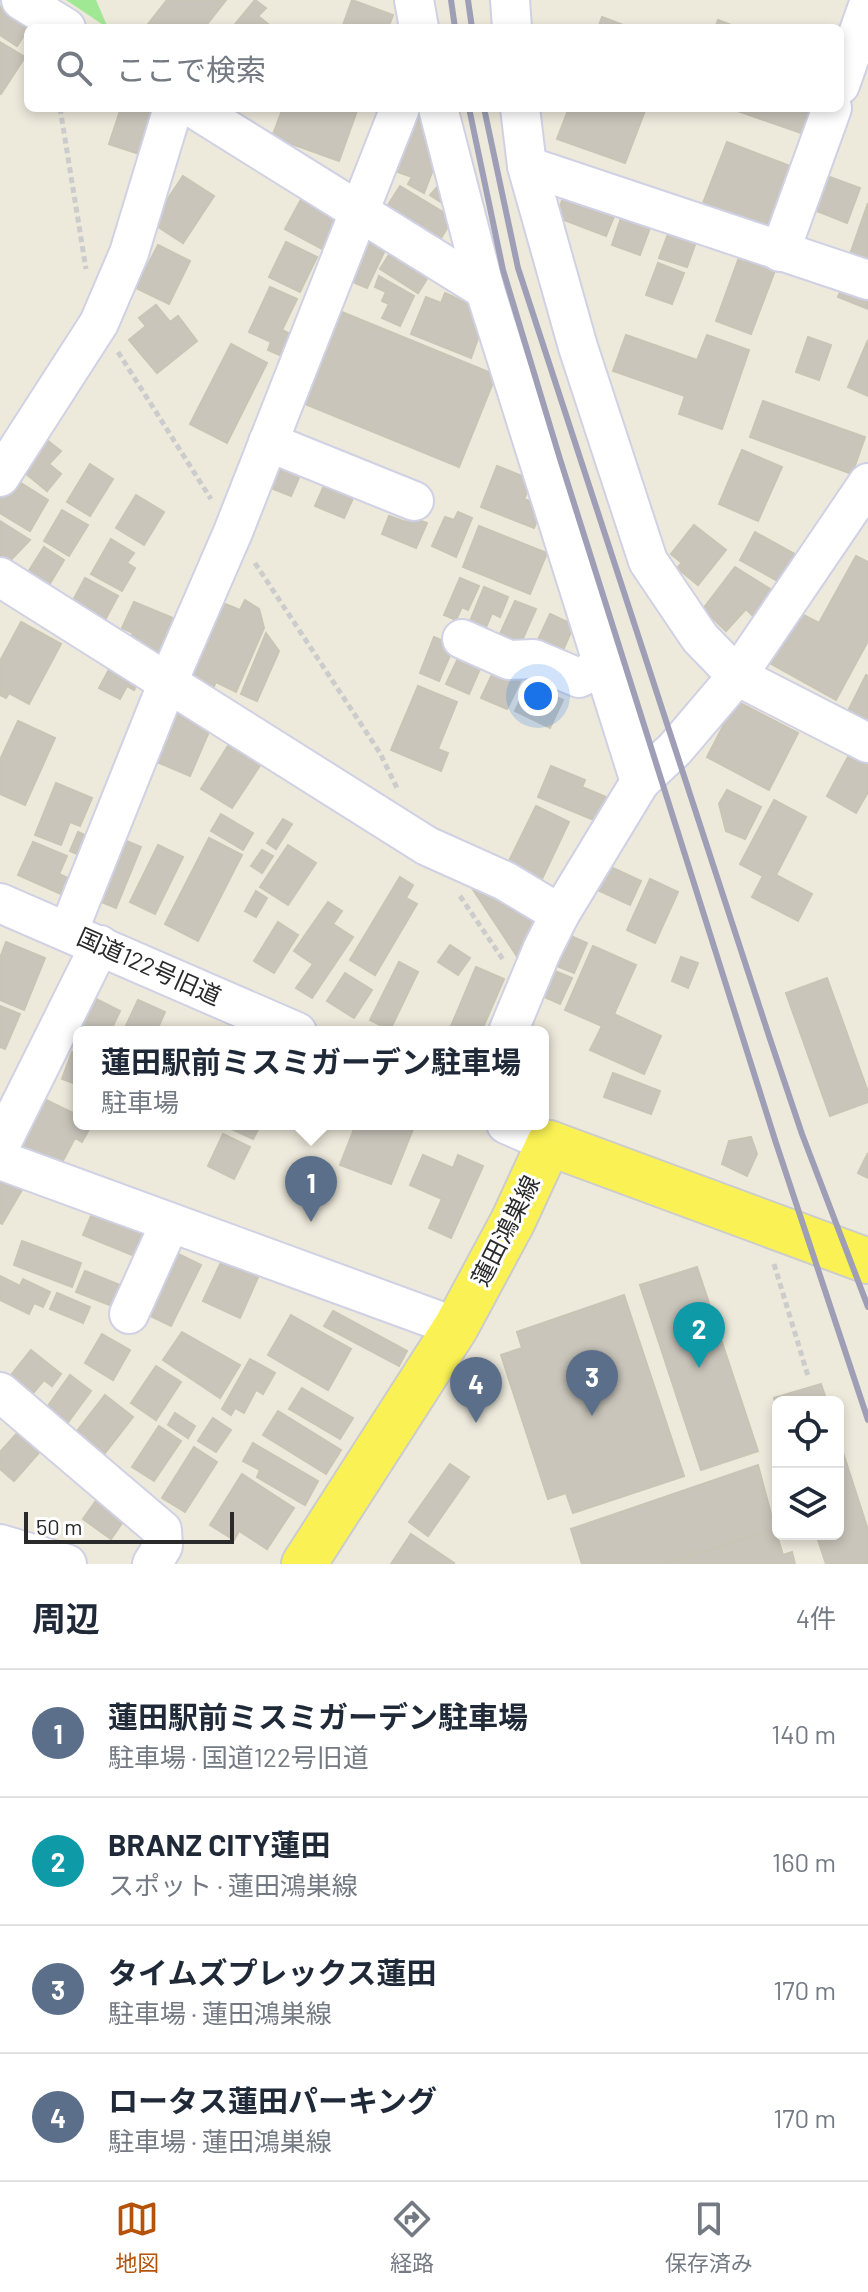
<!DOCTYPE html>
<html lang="ja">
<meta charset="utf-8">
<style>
:root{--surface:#fff;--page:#f2f2f3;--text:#1f2937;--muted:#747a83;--line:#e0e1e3;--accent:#b45309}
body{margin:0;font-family:Barlow,"Noto Sans JP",sans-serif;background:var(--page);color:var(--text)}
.controls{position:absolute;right:24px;bottom:24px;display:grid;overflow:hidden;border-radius:12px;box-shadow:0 4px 12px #0003}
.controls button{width:72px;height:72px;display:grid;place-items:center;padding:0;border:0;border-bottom:2px solid var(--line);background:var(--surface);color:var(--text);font:40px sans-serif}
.scale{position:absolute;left:24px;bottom:20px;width:210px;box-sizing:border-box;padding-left:8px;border:4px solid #2a2a2a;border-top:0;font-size:22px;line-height:28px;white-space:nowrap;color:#2a2a2a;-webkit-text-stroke:6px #fff;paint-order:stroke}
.you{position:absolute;left:538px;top:696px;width:28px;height:28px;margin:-20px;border:6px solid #fff;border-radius:50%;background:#1a73e8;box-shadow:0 0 0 12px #1a73e833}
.badge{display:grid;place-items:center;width:52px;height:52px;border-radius:50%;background:var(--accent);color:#fff;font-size:26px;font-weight:700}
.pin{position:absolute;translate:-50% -66px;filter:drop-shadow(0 2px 4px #0008)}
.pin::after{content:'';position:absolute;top:42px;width:28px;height:24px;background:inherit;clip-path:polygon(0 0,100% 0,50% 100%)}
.popup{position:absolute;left:73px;top:1026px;width:476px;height:104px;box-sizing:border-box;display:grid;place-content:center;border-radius:12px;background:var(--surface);filter:drop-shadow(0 2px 6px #0005);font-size:26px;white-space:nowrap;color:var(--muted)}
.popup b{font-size:30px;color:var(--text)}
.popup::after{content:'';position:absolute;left:50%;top:100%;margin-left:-16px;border:16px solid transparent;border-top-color:var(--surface)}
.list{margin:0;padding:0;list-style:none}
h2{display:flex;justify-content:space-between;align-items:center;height:104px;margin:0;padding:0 32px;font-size:34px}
h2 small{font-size:26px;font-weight:400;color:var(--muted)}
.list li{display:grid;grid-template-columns:52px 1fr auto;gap:24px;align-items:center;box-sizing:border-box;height:128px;padding:0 32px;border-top:2px solid var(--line)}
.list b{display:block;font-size:30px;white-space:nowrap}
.list p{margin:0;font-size:26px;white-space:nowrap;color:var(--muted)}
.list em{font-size:26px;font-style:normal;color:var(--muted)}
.icon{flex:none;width:44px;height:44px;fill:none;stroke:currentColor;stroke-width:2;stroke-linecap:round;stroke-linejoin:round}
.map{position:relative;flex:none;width:868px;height:1564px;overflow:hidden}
.search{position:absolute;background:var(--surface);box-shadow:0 4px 12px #0003;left:24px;right:24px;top:24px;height:88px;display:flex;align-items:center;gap:20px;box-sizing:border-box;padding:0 28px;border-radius:12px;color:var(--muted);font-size:30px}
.sheet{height:616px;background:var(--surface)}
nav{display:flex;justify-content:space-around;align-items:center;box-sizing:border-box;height:112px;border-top:2px solid var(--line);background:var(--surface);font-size:22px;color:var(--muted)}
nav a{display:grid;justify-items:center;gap:4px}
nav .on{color:var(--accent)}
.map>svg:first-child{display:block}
.green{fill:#a1e894}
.building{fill:#c9c5bb;stroke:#c9c5b5;stroke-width:2}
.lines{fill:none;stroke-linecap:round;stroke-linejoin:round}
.minor-casing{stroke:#d0d1e4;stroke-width:42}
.major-casing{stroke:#ccc;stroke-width:48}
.path{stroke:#ccc;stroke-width:5;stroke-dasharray:6 4;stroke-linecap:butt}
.minor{stroke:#fff;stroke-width:38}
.major{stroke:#faf254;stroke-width:44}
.rail{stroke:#9e9eb6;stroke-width:6}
.labels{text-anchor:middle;stroke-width:6;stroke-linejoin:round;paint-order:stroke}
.street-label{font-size:24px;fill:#2a2a2a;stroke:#fff}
</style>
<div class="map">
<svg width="868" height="1564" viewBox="0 0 868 1564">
<rect width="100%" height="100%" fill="#ede9db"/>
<!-- green -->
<path class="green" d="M66,0H96L108,28Z"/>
<!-- building -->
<g class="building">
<path d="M167,0H226L204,28H145Z"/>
<path d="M255,0L266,8L258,16L272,27L232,28Z"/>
<path d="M352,0L393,15L388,28H342Z"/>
<path d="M0,6L30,26L17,46L0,35Z"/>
<path d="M602,17L631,28H598Z"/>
<path d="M718,20L739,28H715Z"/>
<path d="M0,42L25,57L1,94L0,93Z"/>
<path d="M121,108H158L142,155L109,144Z"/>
<path d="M283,108H358L339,161L272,137Z"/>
<path d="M569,108H646L625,163L557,139Z"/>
<path d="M729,108H811L801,133Z"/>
<path d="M418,109L428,114L439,154L424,193L408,184L412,177L395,171Z"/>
<path d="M727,142L793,167L769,228L703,203Z"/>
<path d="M183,176L214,196L183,243L152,223Z"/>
<path d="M827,176L860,188L847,223L814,210Z"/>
<path d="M439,185L445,205L430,195Z"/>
<path d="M400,186L453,218L437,245L383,213Z"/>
<path d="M566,190L617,209L606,236L556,217Z"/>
<path d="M303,196L340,218L322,249L285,229Z"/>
<path d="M868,203V267L848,260Z"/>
<path d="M623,212L652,222L640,255L612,245Z"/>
<path d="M670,229L697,239L687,267L659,258Z"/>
<path d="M367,237L387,246L367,288L348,280Z"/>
<path d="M286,242L317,257L300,292L269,277Z"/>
<path d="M158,245L190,261L169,304L136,288Z"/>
<path d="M392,250L430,274L418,293L380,269Z"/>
<path d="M741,252L777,265L751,334L716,321Z"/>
<path d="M658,263L684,273L672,304L646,295Z"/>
<path d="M379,276L414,296L400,326L382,318L389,304L382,301L386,292L375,287Z"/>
<path d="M270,287L297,299L282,330L294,336L284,357L268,350L271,342L249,332Z"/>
<path d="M842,287L868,297V309L838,297Z"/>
<path d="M445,293L475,307L482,327L471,358L411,334L426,297L441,303Z"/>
<path d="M156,305L170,322L178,316L197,341L157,373L129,340L146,326L139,318Z"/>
<path d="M337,310L496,375L459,467L300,402Z"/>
<path d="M626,335L697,360L707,335L749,350L722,429L679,414L685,396L613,371Z"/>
<path d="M808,337L831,345L819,380L796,372Z"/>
<path d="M868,340V396L848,387Z"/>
<path d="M231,344L267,363L227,443L190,424Z"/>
<path d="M763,401L865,437L852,474L750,437Z"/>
<path d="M43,437L61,451L49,464L61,474L47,491L18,467Z"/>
<path d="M742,450L782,467L758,521L719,504Z"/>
<path d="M90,464L113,479L90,516L67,502Z"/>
<path d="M278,464L301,473L291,496L268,487Z"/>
<path d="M497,466L532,480L524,499L543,506L534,528L481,507Z"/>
<path d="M13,478L48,500L30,531L0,513V500Z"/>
<path d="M326,481L355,494L344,518L315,506Z"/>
<path d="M136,495L164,512L144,545L116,528Z"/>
<path d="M62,510L88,525L69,556L44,541Z"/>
<path d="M458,512L472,518L456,557L432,546L445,517L454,520Z"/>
<path d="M389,516L406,522L408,516L427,523L416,548L382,534Z"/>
<path d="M0,521L30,540L8,563L0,558Z"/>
<path d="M694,525L726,550L698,585L677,568L682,563L671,554Z"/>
<path d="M479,526L547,553L530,594L463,567Z"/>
<path d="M755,532L798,556L783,584L740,560Z"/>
<path d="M111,539L134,553L127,563L135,568L122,591L91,574Z"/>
<path d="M44,547L64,560L46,590L25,577Z"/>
<path d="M856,556L868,562V641L836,700L768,662L796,611L819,623Z"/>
<path d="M735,567L775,592L754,617L746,609L726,631L703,609Z"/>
<path d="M85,578L118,596L104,622L71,604Z"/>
<path d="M460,578L479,586L468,610L462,607L456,620L444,615Z"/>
<path d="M484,587L508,597L500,617L492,613L484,632L468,626Z"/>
<path d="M245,600L259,609L264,628L236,692L216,682L212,690L190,680L223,603L240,610Z"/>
<path d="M515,601L536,609L520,645L499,636Z"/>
<path d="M134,602L173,618L157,656L128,643L133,633L122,628Z"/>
<path d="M550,614L574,625L561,655L536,644Z"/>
<path d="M21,622L61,644L29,704L9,693L6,698L0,695V661Z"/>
<path d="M266,633L279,651L257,701L241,694Z"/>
<path d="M434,637L454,646L439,681L420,673Z"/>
<path d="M461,652L483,662L469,694L446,684Z"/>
<path d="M113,662L141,677L134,690L127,686L120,699L99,688Z"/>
<path d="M496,666L522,678L507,709L481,698Z"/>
<path d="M533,672L558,684L552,695L563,700L550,728L515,711Z"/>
<path d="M866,675L868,676V723L847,713Z"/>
<path d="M418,686L457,702L438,749L448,753L441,771L391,750Z"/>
<path d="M736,701L798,733L769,790L707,757Z"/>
<path d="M179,712L211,727L190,776L157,762Z"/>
<path d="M18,721L55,738L25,805L0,794V760Z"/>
<path d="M231,741L263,761L232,808L201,789Z"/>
<path d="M849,755L868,765V792L856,813L827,796Z"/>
<path d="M551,766L585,780L582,787L611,799L601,823L538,797Z"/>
<path d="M56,783L92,798L80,826L70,822L61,845L35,835Z"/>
<path d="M727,790L761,807L745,839L726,831L719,804Z"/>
<path d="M774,800L806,817L776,875L812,894L798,921L752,897L763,876L740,864Z"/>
<path d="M536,806L569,822L542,879L508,863Z"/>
<path d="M221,814L253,833L243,850L211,831Z"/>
<path d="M283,819L292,824L276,849L267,843Z"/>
<path d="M78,832L93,839L84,857L70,851Z"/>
<path d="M209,838L242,855L198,941L165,924Z"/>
<path d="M124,840L141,847L116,908L99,901Z"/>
<path d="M33,842L67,856L59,874L70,879L63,895L18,875Z"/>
<path d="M158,845L183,857L155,914L130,902Z"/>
<path d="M288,845L316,863L288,905L260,887Z"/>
<path d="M262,850L273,856L262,873L251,866Z"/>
<path d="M602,863L641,881L630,905L591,887Z"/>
<path d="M400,877L413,885L406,898L417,904L375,975L350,960Z"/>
<path d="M466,879L544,916L522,964Z"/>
<path d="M650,879L678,892L655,943L627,930Z"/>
<path d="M256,891L267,898L256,917L245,911Z"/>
<path d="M328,902L342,911L333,924L353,937L312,998L296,988L313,964L294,951Z"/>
<path d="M278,922L298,935L274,973L254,961Z"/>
<path d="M566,934L587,943L574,973L552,964Z"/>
<path d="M6,942L45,958L24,1010L0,1000V958Z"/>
<path d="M450,945L470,958L458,975L438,962Z"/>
<path d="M593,946L636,965L614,1014L661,1036L644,1074L590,1050L602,1026L565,1010Z"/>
<path d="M681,957L698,963L688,988L672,981Z"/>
<path d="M399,962L418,972L390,1030L370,1020Z"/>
<path d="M476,967L504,979L481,1032H452L449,1031Z"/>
<path d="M550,969L572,978L560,1004L538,994Z"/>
<path d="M345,973L372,990L354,1018L327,1001Z"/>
<path d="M827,978L868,1092V1102L830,1116L786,993Z"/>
<path d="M92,997L120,1011L110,1032H79V1045L70,1041Z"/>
<path d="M138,1000L165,1012L156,1032H123Z"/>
<path d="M0,1006L20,1014L5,1049L0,1047Z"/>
<path d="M72,1052L79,1055V1085L62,1079Z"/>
<path d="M613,1073L660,1091L651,1114L604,1097Z"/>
<path d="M42,1098L79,1116V1124H92L82,1142L75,1138L58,1170L16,1149Z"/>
<path d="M228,1124H261L253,1139L227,1127Z"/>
<path d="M356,1124H400L413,1129L391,1184L340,1165Z"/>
<path d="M223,1134L250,1147L234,1179L208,1166Z"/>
<path d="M751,1137L757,1154L747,1176L722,1164L729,1141Z"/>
<path d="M868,1153V1178L858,1173Z"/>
<path d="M423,1155L453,1168L458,1155L483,1166L451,1238L429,1228L442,1199L410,1185Z"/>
<path d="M0,1175L23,1188L2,1224L0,1223Z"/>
<path d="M94,1209L148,1231L137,1257L83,1235Z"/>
<path d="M22,1241L81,1263L72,1287L14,1265Z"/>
<path d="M170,1250L201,1265L171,1326L140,1311Z"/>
<path d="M223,1258L259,1275L240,1318L203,1301Z"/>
<path d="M697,1267L758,1451L701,1470L640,1285Z"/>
<path d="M85,1271L125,1287L117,1308L76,1292Z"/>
<path d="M0,1276L20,1286L23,1279L50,1292L43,1307L34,1303L29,1314L0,1300Z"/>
<path d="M57,1293L90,1307L83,1323L50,1309Z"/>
<path d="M624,1295L684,1476L573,1513L566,1493L548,1499L501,1355L522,1348L517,1332Z"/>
<path d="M333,1311L407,1351L399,1366L324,1326Z"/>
<path d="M291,1315L351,1349L328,1390L268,1355Z"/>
<path d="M182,1332L240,1365L220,1398L163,1360Z"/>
<path d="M102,1334L130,1350L113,1380L85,1363Z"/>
<path d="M31,1350L61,1374L52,1386L44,1380L29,1398L7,1380Z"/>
<path d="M250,1359L275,1373L263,1394L256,1390L244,1413L235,1408L231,1415L222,1409Z"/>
<path d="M156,1366L181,1382L156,1420L131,1403Z"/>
<path d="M70,1375L91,1391L66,1425L45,1410Z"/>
<path d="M821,1384L827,1402H778V1411L774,1398Z"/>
<path d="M302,1388L353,1418L340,1439L289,1409Z"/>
<path d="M105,1395L133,1417L105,1453L77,1431Z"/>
<path d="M278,1411L341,1450L326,1474L263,1435Z"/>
<path d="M175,1413L195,1426L188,1438L168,1425Z"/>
<path d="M213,1418L231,1430L216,1452L198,1441Z"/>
<path d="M159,1426L181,1441L154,1481L132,1467Z"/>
<path d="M21,1429L43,1448L14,1481L0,1469V1452Z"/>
<path d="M838,1437L868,1530V1564H826L816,1534H838Z"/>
<path d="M253,1443L318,1481L305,1505L257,1477L260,1470L243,1461Z"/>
<path d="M194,1447L217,1462L185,1512L162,1498Z"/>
<path d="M450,1464L469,1477L428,1536L409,1522Z"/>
<path d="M758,1465L775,1529L663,1564H582L571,1529Z"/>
<path d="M242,1474L294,1508L267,1549L239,1531L234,1540L210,1525Z"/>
<path d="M103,1491L131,1510L111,1539L83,1519Z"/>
<path d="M775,1529L783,1555L792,1552L795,1564H663Z"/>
<path d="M411,1534L454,1563L453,1564H391Z"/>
</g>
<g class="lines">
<defs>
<g id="minor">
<path d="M21,0L66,28"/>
<path d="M414,0L419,28"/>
<path d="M510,0L512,28"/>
<path d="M840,85L868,6"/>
<path d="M193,108L485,290"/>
<path d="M438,108L485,290L640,782"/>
<path d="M520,108L527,166L578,347L648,561L700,638L737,676L868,743"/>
<path d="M527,166L868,280"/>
<path d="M780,252L832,108"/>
<path d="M268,442L414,501"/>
<path d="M0,477L99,323L129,253L173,108"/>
<path d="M0,577L427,846L505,881L560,914"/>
<path d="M462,639L509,660L534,659L579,678L604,665"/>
<path d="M0,903L297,1032"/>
<path d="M68,932L168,682L233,532L400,108"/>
<path d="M508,1032L542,950L560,914L640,782L675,749L737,676L868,483"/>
<path d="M506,1124L549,1143"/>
<path d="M0,1146L100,945"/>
<path d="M0,1160L456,1327"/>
<path d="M129,1314L170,1223"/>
<path d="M0,1392L162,1530L163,1546L152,1564"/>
<path d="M0,1544L67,1564"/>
</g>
<path id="major" d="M304,1564L456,1327L513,1221L549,1143L868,1261"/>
</defs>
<!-- minor casing -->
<use href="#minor" class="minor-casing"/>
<!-- major casing -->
<use href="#major" class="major-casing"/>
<!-- path -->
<g class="path">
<path d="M60,108L86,269"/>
<path d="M118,352L211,499"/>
<path d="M255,563L380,753L397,788"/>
<path d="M460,896L504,961"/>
<path d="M774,1264L808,1376"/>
</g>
<!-- minor -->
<use href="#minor" class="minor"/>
<!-- major -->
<use href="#major" class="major"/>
<!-- rail -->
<g class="rail">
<path d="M451,0L455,28"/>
<path d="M468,0L472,28"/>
<path d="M469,108L503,270L560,459L776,1143L868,1420"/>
<path d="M484,108L518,268L770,1039L802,1134L868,1307"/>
</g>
</g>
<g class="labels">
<!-- street labels -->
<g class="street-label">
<text transform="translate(149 967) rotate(24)" y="8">国道122号旧道</text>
<text transform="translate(506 1231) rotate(-63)" y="8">蓮田鴻巣線</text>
</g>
</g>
</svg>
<div class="controls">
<button><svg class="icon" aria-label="locate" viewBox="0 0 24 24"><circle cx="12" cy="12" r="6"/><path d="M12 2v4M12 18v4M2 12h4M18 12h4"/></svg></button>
<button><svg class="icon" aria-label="layers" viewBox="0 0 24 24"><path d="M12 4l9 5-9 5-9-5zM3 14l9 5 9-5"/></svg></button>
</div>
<div class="scale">50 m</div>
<div class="you"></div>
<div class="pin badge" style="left:311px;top:1222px;background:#5c6f8a">1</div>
<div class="popup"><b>蓮田駅前ミスミガーデン駐車場</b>駐車場</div>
<div class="pin badge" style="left:699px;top:1368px;background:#0f9aa8">2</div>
<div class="pin badge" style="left:592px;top:1416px;background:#5c6f8a">3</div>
<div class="pin badge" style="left:476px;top:1423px;background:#5c6f8a">4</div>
<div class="search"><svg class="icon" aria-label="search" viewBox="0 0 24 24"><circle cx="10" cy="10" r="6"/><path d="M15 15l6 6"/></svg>ここで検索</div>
</div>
<section class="sheet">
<h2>周辺<small>4件</small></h2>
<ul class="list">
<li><span class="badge" style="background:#5c6f8a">1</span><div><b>蓮田駅前ミスミガーデン駐車場</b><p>駐車場 · 国道122号旧道</p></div><em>140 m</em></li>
<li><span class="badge" style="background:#0f9aa8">2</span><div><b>BRANZ CITY蓮田</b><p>スポット · 蓮田鴻巣線</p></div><em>160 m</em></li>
<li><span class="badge" style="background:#5c6f8a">3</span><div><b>タイムズプレックス蓮田</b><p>駐車場 · 蓮田鴻巣線</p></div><em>170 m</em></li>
<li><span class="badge" style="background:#5c6f8a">4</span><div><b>ロータス蓮田パーキング</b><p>駐車場 · 蓮田鴻巣線</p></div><em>170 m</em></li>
</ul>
</section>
<nav>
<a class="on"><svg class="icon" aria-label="map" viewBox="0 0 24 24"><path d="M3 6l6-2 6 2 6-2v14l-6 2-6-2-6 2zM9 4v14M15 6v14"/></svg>地図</a>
<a><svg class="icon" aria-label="directions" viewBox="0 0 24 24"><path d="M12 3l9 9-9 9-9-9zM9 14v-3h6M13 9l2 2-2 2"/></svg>経路</a>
<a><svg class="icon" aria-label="saved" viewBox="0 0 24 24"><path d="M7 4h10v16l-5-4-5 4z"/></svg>保存済み</a>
</nav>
